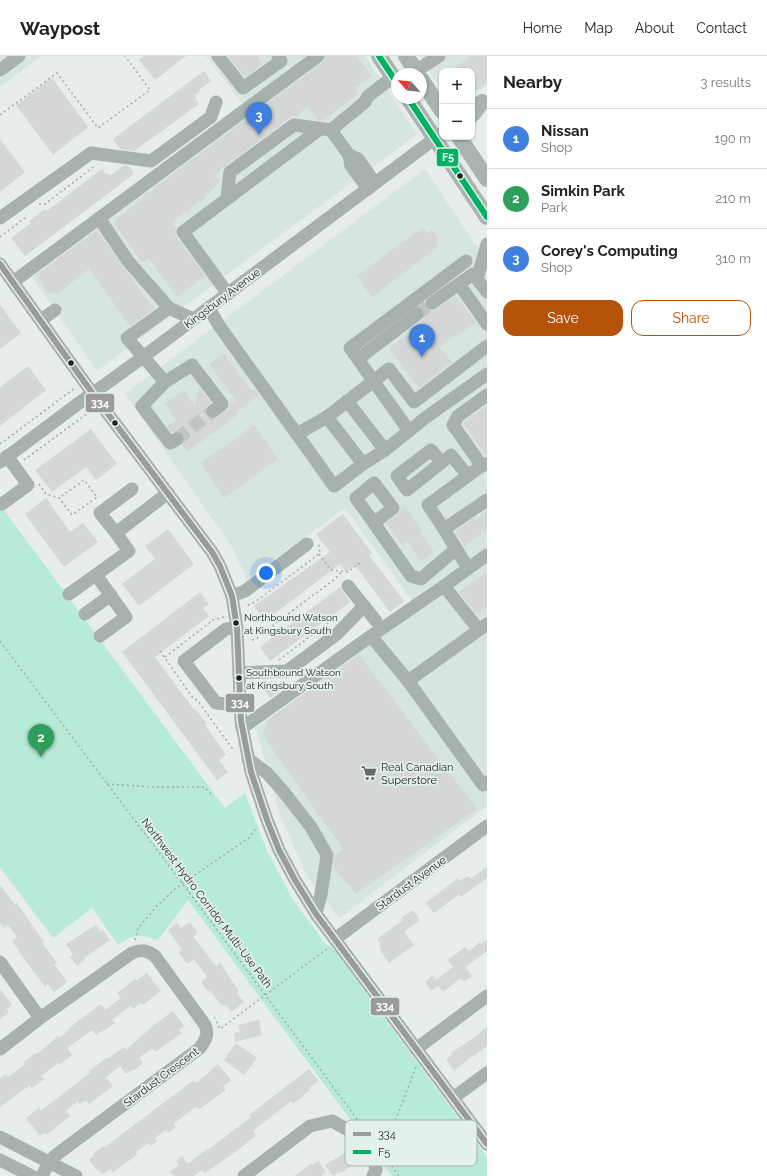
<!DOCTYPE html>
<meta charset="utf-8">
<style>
:root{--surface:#fff;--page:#f2f2f2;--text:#222;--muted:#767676;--line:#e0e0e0;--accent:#b45309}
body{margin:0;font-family:Raleway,sans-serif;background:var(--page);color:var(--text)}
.controls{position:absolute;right:12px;top:12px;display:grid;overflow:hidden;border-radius:8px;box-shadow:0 1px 3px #0004}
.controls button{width:36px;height:36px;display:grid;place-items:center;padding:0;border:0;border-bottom:1px solid var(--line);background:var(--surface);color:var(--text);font:20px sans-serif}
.compass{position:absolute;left:391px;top:12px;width:36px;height:36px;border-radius:50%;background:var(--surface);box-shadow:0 1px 3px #0004;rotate:297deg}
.you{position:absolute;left:266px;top:517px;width:14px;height:14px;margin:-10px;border:3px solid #fff;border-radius:50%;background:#1a73e8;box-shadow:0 0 0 6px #1a73e833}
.badge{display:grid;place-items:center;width:26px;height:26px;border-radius:50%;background:var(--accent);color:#fff;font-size:13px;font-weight:700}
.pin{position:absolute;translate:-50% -33px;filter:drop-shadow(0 1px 2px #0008)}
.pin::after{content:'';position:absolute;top:21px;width:14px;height:12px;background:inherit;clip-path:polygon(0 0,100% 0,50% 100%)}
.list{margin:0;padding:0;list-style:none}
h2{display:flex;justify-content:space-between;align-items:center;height:52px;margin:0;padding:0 16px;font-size:17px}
h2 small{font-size:13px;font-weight:400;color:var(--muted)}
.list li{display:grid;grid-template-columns:26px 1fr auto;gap:12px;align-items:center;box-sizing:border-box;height:60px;padding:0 16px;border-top:1px solid var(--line)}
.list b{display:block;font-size:15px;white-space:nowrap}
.list p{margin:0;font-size:13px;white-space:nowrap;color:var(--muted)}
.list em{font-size:13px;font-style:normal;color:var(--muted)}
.actions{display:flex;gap:8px;padding:12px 16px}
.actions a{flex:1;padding:9px 0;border:1px solid var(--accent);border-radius:12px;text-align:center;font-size:14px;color:var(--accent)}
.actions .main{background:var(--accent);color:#fff}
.map{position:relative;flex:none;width:487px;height:1120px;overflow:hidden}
header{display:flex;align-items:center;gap:24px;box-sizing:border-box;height:56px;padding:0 20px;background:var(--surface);border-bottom:1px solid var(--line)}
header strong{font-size:19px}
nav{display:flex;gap:22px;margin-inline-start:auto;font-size:14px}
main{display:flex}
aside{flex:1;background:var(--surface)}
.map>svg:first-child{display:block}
.built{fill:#d6e6df}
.green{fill:#b8ead8}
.building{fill:#d4d6d7}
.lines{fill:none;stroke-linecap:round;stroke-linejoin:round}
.minor-tunnel{stroke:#bec5c2;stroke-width:13;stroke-dasharray:13 6;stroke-linecap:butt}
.path{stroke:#a2aca8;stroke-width:1.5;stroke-dasharray:2 3;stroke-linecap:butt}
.minor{stroke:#a7b2ae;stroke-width:13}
.major{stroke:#a9b4b0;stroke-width:16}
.bus-1-casing{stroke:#e3f0eb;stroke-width:9}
.bus-2-casing{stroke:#e3f0eb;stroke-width:9}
.bus-1{stroke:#9a9c9b;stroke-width:6}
.bus-2{stroke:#00b262;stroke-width:6}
.bus-dot{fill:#1e2321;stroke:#e3f0eb;stroke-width:1.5}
.labels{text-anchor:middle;stroke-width:3.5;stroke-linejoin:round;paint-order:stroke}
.bus-label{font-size:10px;fill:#1e2321;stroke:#e3f0eb;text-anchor:start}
.street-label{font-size:11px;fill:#1e2321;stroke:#e3f0eb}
.poi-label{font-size:11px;fill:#1e2321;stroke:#e3f0eb;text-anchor:start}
.key{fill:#e3f0eb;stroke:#a8b2ae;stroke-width:1}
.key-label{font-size:11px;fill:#1e2321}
.line-badge{stroke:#e3f0eb;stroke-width:1.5}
.badge-label{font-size:11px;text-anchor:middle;font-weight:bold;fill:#fff}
</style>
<header>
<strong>Waypost</strong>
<nav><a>Home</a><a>Map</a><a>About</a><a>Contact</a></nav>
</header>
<main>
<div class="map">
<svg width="487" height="1120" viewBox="0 0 487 1120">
<rect width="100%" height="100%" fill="#e6edea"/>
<!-- built -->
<g class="built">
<path d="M0,0H41L0,31Z"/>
<path d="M206,0H365L417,78L97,315L32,221L250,58Z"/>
<path d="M419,0H487V29L472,40V15H442V35Z"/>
<path d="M425,113L487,206V750L339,862L306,818L279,757L256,672L418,553L345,452L247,523L232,491L125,338Z"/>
</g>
<!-- green -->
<path class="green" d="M0,449L225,752L245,737L267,795L292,842L326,889L332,891L487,1101V1120H392L188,844L161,880L156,884C137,877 134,879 118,889L92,852L53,882L0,811Z"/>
<!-- building -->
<g class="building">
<path d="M144,0H186L155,24L139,4Z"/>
<path d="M228,0H257L262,9L245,21Z"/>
<path d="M326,0H356L372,20L355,32L358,38L322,65L318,64L307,50L297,61L294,59L225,110L215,120L220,125L201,146L199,144L186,157L185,155L172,167L176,172L175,176L177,181L205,220L177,241L149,203L142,207L115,169L116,163L144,142L143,140L323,6Z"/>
<path d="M471,0H487V26L472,37V15H451Z"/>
<path d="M204,15L211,25L199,34L200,35L195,40L197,42L195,43L199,48L134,95L120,93L113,83Z"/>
<path d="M52,22L88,71L53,99L16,49Z"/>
<path d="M0,83L25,116L0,136Z"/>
<path d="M124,109L129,110L134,118L25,200L11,182L31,167L29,165L45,153L47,155L102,113L107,119L108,117L110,120Z"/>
<path d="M423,171L428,177L432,174L439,183L435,187L438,191L372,241L357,220Z"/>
<path d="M95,175L98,176L154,253L130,270L89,213L57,238L47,236L36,219Z"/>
<path d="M456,240L476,267L439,291L452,306L419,332L389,292L423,268L421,265L424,261L425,257L423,253L419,250L424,246L426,252L429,254L433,255Z"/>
<path d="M0,249L21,277L0,293Z"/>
<path d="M224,298L252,335L255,333L259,339L236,357L238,358L187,396L182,389L185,383L184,379L177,375L172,377L167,370L176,364L164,347L184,334L195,349L199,331L211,347L205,352V356L207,360L210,363H214L227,354L230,347L236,344L209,308Z"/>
<path d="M28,310L46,334L0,370V331Z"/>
<path d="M487,349V400L463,368Z"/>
<path d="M254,369L278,403L224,442L201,407Z"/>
<path d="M91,373L117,408L96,424L86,411L52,436L35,414Z"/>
<path d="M46,442L70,476L83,467L98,486L64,511L25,458Z"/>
<path d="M405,451L422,474L420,476L434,496L421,506L407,485L402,489L386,467Z"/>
<path d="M487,455V476H483L464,490L455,475L475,462L477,463Z"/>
<path d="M343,458L372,497L369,499L404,545L390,556L355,509L346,516L340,508L265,565L254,550L330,496L316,478Z"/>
<path d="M168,473L194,508L139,550L122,528L155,503L145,490Z"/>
<path d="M487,516V550L477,558L459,536Z"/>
<path d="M340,531L350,546L270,605L260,591Z"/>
<path d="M200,536L209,548L203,552L209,560L155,601L194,654L195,653L207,668L205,669L226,699L219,704L228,716L217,724L122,596Z"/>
<path d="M359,599L477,753L356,838L333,810L335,799L343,793L263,680L267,664Z"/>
<path d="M271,625L273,627L276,625L278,628L281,625L285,631L270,642L262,631Z"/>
<path d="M487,811V822L461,841L459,838L434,857L426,847L458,822L460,825L468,820L470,823Z"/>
<path d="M0,829L15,849L17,847L44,886L42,887L57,907L54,908L67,926L54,936L48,928L45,931L25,904L12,885L17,881L8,869L4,872L0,867Z"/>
<path d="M413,854L420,864L404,876L414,889L389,907L380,894L381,892L379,890L381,888L377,883L403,864L401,862Z"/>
<path d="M190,866L198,877L193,881L216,910L220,907L239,935L237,937L244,946L231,956L226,949L224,951L222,948L221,949L210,934L208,936L201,926L207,921L194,903L187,908L179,896L182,894L168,874L177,867L181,872Z"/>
<path d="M96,869L101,876L103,874L110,884L84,902L85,904L77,910L70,901L73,898L66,888Z"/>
<path d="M487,884V895L465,911L472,920L464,926L461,922L443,936L438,930L431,935L425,926L433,919L436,924L453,911L448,904L465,891L469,895L480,886L481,888Z"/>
<path d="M147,917L161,935L143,949L141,947L133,953L130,950L112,964L115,967L105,974V973L96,979L92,974L67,992L72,999L59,1009L58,1007L41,1020L44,1023L32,1032L30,1029L0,1051V1023L6,1018L8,1021L25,1008L23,1006L36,997L37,998L58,980L59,982L70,973L69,972L101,948L105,954L121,942L117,937L135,923L137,924Z"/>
<path d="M0,933L12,949L7,953L9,957L0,963Z"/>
<path d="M173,955L184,970L179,974L182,977L155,996L152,992L139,1002L143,1007L133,1015L132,1014L126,1018L120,1010L106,1021L113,1030L89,1048L86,1044L80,1048L78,1045L66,1054L70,1060L46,1079L44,1077L40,1080L26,1062L39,1052L41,1055L56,1043L90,1017L89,1015L108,1001L109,1002L124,991L126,994L155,968Z"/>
<path d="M259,964L262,979L235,986L234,977L240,976L238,969Z"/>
<path d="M487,971V990L474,1000L473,999L454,1015L446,1003L452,999L451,997L479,978V977Z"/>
<path d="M236,987L257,1002L244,1019L224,1004Z"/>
<path d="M218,1008L231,1024L223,1030L226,1034L198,1054L196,1051L173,1068L176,1071L168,1077L166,1074L155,1082L157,1085L150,1090L148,1087L136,1096L137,1099L113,1116L110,1113L102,1118L98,1113L97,1114L89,1104L94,1100L93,1098L104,1090L105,1091L194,1024L196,1027L211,1015L210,1014Z"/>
<path d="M309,1013L319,1025L309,1032L310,1034L293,1048L291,1045L253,1075L256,1079L238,1094L205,1117L202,1114L194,1120H174L170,1115L179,1109L176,1105L182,1100L188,1108L207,1093L208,1094L251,1061L249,1059Z"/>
<path d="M353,1092L362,1104L356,1108L355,1107L341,1117L340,1116L333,1120L325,1109Z"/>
<path d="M318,1105L326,1116L321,1120H294L311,1108L312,1109Z"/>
</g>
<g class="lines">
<!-- minor-tunnel -->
<g class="minor-tunnel">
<path d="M417,258L432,247"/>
<path d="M177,383L213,355"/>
</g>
<!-- path -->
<g class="path">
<path d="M0,59L57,17L98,72L150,34L125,0"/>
<path d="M39,148H45L96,109"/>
<path d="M0,181L25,162L26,158"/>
<path d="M0,388L75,332"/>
<path d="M24,404L91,355"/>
<path d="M39,428L46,438L59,442L72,459L97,441L84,424L59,442"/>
<path d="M319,498L331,514L348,516L361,506"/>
<path d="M248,549L255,546L319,498L320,492L318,488"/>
<path d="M252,584L256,583L284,561L335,523L342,515"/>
<path d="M0,585L212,867L399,1120"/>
<path d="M160,595L193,642L197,644L232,692L234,693"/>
<path d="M165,601L213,564L224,561"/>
<path d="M279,604L337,560"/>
<path d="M107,728L153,731H204L212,739"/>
<path d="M135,884L138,872L157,850L176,832L250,781L257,770"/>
<path d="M214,961L220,973L327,893"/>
<path d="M383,1097L416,1011"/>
</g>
<!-- minor -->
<g class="minor">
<path d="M218,0L243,32L281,5L278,0"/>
<path d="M0,14L19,0"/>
<path d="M416,15L439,0"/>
<path d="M331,74L349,99"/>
<path d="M368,133L351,110L349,99L358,103L375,127"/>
<path d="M227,142L230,116L294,69L331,74L365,46L368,40L393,21"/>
<path d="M0,162L91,97L151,105L211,61L216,46"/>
<path d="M99,162L128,205L169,252L193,263"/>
<path d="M466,205L350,292L409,375L425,362L487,318"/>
<path d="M0,208L93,338L212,496L220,510L232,540L237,572L241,665L251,716L267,764L279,794L295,824L316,858L487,1088"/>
<path d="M477,223L487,188"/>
<path d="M13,226L318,0"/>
<path d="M487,236L473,218L459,228L487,268"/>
<path d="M228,238L183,176L320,73"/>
<path d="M432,247L459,228"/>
<path d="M169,252L127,282L165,326L142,350L170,387L177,383"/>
<path d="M209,252L218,268L334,430L363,408"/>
<path d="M41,264L55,254"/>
<path d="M358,303L417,258"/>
<path d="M165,326L192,309L222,348L213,355"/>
<path d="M347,345L385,394L363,408L327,361L389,313L414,346L487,290"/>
<path d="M297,378L327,361"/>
<path d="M385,394L409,375"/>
<path d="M0,406L83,344L106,328L143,301L442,77"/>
<path d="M441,406L431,394L397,420L407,434L451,399L468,420"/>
<path d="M487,408H484L428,449L444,473L487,444"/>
<path d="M482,410L453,369L458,360L487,339"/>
<path d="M132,433L100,457L116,477L168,437"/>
<path d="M2,448L28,429L7,400"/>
<path d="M374,467L393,452L374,427L356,442L374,467L376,470L411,520L421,523L456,493"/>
<path d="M444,473L468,512"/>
<path d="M96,519L126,561L100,580"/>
<path d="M348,530L376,565"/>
<path d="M444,530L487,499"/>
<path d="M69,538L129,495L116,477"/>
<path d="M232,540L245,535L307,488"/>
<path d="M85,558L111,539"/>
<path d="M237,572L226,573L184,605L216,647L240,649"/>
<path d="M371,580L444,530L479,574"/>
<path d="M239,617L287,615L337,578L364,550"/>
<path d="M408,625L483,729L487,726"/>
<path d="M242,672L371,580L408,625L487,568"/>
<path d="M248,703L267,717L283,735L311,771L327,799L321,838L316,858"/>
<path d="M335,883L487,770"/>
<path d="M0,906L40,962"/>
<path d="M0,993L40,962L132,897C142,893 146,894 155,900L205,969C209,979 206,983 200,992L56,1099L49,1106L42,1120"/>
<path d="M416,993L487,940"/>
<path d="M453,1042L487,1017"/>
<path d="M0,1081L76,1120"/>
<path d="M0,1104L32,1120"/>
<path d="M244,1120L310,1070L332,1065L350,1075L375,1108L376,1114L373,1120"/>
</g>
<!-- major -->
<g class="major">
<path d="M379,0L397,27"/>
<path d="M406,0L418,18"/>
<path d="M421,23L442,55"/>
<path d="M408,42L487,161"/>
<path d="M472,59L482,46"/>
<path d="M459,81L487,123"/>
</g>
<defs>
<path id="bus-1" d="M0,208L93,338L212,496L220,510L232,540L237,572L241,665L251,716L267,764L279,794L295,824L316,858L487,1088"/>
<g id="bus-2">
<path d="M379,0L397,27"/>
<path d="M408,42L487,161"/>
</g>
</defs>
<!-- bus-1 casing -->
<use href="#bus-1" class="bus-1-casing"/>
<!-- bus-2 casing -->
<use href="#bus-2" class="bus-2-casing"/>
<!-- bus-1 -->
<use href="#bus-1" class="bus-1"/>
<!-- bus-2 -->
<use href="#bus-2" class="bus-2"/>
</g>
<!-- icons -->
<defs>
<symbol id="supermarket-bare" viewBox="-9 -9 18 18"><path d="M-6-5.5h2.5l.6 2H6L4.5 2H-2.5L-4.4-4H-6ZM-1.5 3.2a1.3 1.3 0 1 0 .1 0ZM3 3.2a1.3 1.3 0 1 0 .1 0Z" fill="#646a67" stroke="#e3f0eb" stroke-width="2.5" paint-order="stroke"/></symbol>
</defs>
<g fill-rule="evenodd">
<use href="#supermarket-bare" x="358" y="706" width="22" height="22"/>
</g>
<!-- markers -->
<g class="bus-dot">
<circle cx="460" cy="120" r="3.5"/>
<circle cx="71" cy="307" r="3.5"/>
<circle cx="115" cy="367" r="3.5"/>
<circle cx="236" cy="567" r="3.5"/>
<circle cx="239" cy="622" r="3.5"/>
</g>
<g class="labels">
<!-- bus labels -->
<g class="bus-label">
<text x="244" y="565">Northbound Watson<tspan x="244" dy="13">at Kingsbury South</tspan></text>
<text x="246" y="620">Southbound Watson<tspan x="246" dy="13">at Kingsbury South</tspan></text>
</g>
<!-- street labels -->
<g class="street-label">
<text transform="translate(222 242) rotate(-37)" y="4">Kingsbury Avenue</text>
<text transform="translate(411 827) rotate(-36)" y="4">Stardust Avenue</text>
<text transform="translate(207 847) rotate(53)" y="4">Northwest Hydro Corridor Multi-Use Path</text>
<text transform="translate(161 1021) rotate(-37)" y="4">Stardust Crescent</text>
</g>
<!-- poi labels -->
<g class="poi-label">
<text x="381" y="715">Real Canadian<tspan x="381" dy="13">Superstore</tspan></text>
</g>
</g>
<!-- legend -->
<rect x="345" y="1064" width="132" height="46" rx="6" class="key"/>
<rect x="353" y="1076" width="18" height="4" fill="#9a9c9b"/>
<rect x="353" y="1094" width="18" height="4" fill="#00b262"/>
<g class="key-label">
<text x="378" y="1082">334</text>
<text x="378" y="1100">F5</text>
</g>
<g class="line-badge">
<rect x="436" y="92" width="23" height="19" rx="4" fill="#00b262"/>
<rect x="85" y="337" width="30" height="20" rx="4" fill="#9a9c9b"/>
<rect x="225" y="637" width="30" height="20" rx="4" fill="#9a9c9b"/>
<rect x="370" y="941" width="30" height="19" rx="4" fill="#9a9c9b"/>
</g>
<g class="badge-label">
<text x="448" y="105">F5</text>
<text x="100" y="351">334</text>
<text x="240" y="651">334</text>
<text x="385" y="954">334</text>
</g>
</svg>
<div class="controls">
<button>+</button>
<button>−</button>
</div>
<svg class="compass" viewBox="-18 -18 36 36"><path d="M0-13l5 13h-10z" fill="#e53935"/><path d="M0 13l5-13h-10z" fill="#767676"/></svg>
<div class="you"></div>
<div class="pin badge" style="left:422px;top:301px;background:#3f7fe0">1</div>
<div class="pin badge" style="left:41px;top:701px;background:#2e9e5b">2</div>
<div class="pin badge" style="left:259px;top:79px;background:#3f7fe0">3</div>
</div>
<aside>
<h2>Nearby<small>3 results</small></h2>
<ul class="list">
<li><span class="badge" style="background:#3f7fe0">1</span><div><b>Nissan</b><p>Shop</p></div><em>190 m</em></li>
<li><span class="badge" style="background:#2e9e5b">2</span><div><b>Simkin Park</b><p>Park</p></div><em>210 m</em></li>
<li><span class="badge" style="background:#3f7fe0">3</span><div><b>Corey's Computing</b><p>Shop</p></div><em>310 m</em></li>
</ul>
<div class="actions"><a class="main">Save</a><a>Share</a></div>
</aside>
</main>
